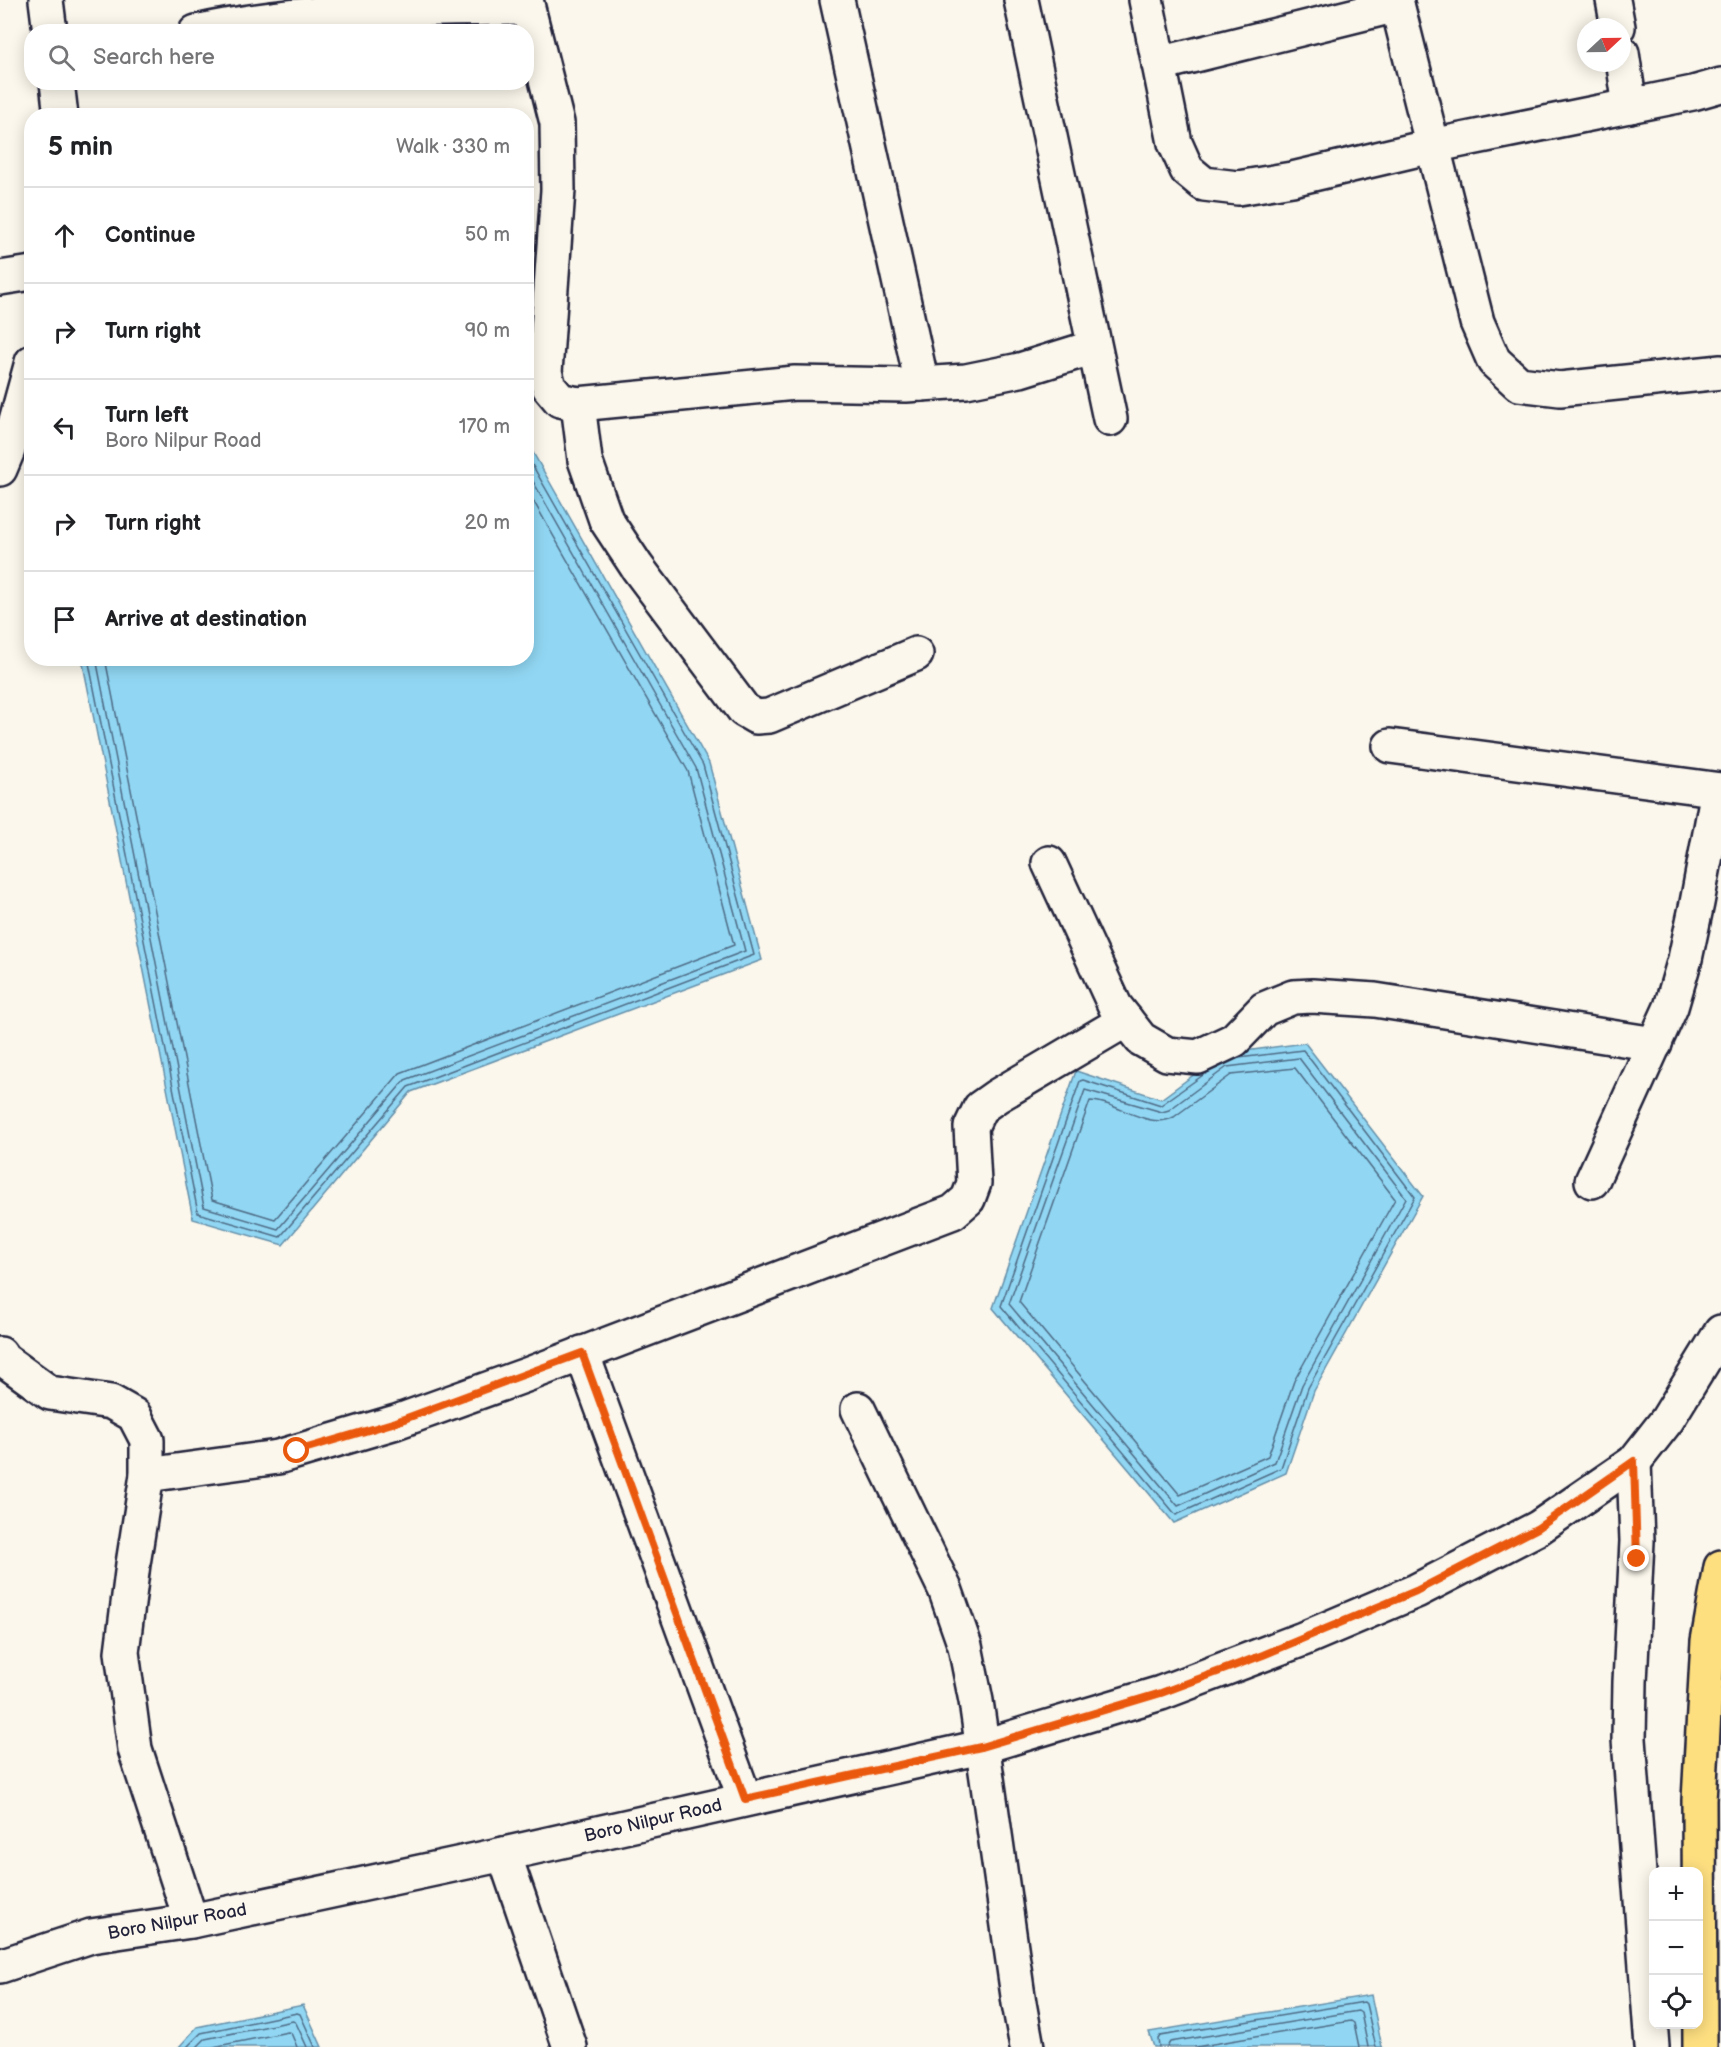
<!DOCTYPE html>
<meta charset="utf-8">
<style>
:root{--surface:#fff;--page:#f6f6f6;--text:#202124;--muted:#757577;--line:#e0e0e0}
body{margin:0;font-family:"Balsamiq Sans",sans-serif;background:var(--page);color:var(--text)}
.controls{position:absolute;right:18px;bottom:18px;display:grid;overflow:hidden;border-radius:12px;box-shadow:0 3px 15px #0003}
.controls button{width:54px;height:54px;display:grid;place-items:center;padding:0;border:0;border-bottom:2px solid var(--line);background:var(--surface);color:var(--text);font:30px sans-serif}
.compass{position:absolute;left:1577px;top:18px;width:54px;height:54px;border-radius:50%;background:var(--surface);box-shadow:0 3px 15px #0003;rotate:68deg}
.stop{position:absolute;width:18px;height:18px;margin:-14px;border:4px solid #ea580c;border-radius:50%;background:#fff}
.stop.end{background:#ea580c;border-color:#fff;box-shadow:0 2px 6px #0008}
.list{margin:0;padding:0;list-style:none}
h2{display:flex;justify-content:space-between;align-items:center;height:78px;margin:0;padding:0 24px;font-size:26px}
h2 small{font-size:20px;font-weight:400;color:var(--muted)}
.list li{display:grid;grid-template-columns:39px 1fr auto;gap:18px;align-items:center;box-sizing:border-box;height:96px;padding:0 24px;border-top:2px solid var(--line)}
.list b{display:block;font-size:22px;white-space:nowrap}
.list p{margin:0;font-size:20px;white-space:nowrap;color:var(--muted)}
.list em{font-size:20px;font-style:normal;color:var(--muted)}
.icon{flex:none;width:33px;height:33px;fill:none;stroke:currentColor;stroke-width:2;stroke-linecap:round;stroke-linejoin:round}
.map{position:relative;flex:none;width:1721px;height:2047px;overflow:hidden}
.search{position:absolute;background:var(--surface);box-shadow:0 3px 15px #0003;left:24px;top:24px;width:510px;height:66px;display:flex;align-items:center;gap:15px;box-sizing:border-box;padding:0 21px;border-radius:24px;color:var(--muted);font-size:22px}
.panel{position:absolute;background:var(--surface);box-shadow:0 3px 15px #0003;left:24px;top:108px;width:510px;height:558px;border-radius:24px}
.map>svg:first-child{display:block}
.water{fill:#91d7f3;stroke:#658fa9;stroke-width:1.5}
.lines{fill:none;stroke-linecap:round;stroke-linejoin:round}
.shore{stroke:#4e6a85;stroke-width:1.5}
.minor-casing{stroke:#22223b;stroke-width:38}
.tertiary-casing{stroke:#22223b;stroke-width:38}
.trunk-casing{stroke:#22223b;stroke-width:38}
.minor{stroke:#fbf7ec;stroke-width:33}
.tertiary{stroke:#fbf7ec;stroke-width:33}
.trunk{stroke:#fedf80;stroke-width:33}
.route{stroke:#ea580c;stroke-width:8}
.labels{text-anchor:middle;stroke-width:4.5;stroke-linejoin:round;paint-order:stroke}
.street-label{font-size:18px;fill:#22223b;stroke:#fbf7ec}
</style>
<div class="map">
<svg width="1721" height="2047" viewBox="0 0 1721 2047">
<rect width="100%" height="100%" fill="#fbf7ec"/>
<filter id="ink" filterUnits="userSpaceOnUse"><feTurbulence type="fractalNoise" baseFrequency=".0167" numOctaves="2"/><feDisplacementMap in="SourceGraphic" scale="12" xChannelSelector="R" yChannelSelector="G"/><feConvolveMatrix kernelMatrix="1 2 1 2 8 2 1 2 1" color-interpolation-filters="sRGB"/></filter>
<g filter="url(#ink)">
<!-- water -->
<g class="water">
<path d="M527,442L709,763L762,960L411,1092L283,1245L193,1219L82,659L526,658Z"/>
<path d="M1305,1043L1423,1196L1314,1391L1286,1473L1174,1523L993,1308L1076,1071L1161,1099L1222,1054Z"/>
<path d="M1371,1995L1382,2047H1154L1149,2032Z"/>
<path d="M303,2005L322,2047H179L197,2027Z"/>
</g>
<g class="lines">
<!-- shore -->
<g class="shore">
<path d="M88,658L198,1213L280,1237L408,1087L754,955L703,765L526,454"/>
<path d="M96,658L204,1207L278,1229L405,1080L745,951L696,768L526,469"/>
<path d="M105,658L212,1200L275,1219L400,1073L734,945L688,771L526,488"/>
<path d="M1299,1058L1406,1198L1302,1385L1275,1462L1178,1506L1009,1304L1085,1090L1162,1112L1169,1110L1227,1067Z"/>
<path d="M1295,1068L1395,1199L1294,1381L1268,1456L1180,1495L1019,1302L1090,1101C1116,1101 1149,1131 1174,1117L1231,1075Z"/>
<path d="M1206,1073L1161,1105L1083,1080L1080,1081L1001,1306L1176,1515L1281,1468L1308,1388L1415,1197L1303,1050L1239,1058"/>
<path d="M187,2047L201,2033L297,2013L300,2014L315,2047"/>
<path d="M197,2047L205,2039L293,2021L296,2023L307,2047"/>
<path d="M213,2047L288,2032L291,2033L297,2047"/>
<path d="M1159,2047L1158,2039L1160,2036L1364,2002L1366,2004L1376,2047"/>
<path d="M1167,2047L1170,2042L1358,2011L1361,2013L1368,2047"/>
<path d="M1195,2047L1351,2021L1354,2023L1359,2047"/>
</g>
<defs>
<g id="minor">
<path d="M46,0L50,32"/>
<path d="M526,0L557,123L558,190L545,372L549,387L560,400L578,404L795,383L906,385L966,381L1020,370L1094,347"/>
<path d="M837,0L922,384"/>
<path d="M1021,0L1110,419"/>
<path d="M1146,0L1175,143L1187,170L1204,184L1238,188L1292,179L1432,146L1693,93L1721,85"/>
<path d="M1396,0L1477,322L1494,361L1519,384L1560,389L1721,372"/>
<path d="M1613,0L1618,27"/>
<path d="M196,32C305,8 416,9 527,8"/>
<path d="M1622,53L1630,106"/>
<path d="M1159,64L1397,5"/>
<path d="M57,82L61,116"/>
<path d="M0,278L32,273"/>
<path d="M578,404L585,460L606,520L637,567L744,710L756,717L769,716L916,654"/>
<path d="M0,469L8,450L32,362"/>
<path d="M1390,746L1721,790"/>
<path d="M1049,863L1115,1006L1141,1039L1167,1054L1198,1057L1234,1040L1264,1009L1293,997L1312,996L1375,1000L1655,1044"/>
<path d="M1592,1181L1671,1007L1685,959L1697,903L1718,790"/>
<path d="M582,1353L745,1799"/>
<path d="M0,1354L3,1359L50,1393L111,1402L134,1415L147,1440V1475L133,1564L122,1652L135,1749L191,1921"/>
<path d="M858,1409L945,1589L965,1646L976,1701L1019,2003L1027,2047"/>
<path d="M147,1475L278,1457L396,1422L529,1374L953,1212L968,1199L974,1183L971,1127L980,1108L997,1096L1126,1020"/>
<path d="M504,1854L570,2047"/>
</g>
<g id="tertiary">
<path d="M1634,1462L1637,1541L1630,1682L1629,1739L1652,2047"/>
<path d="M0,1966L91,1936L191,1921L504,1854L981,1747L1161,1693L1303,1639L1416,1591L1538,1528L1634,1462L1667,1420L1721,1332"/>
</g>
<path id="trunk" d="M1700,2047L1699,1800L1708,1641L1721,1567"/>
</defs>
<!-- minor casing -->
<use href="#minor" class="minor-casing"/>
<!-- tertiary casing -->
<use href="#tertiary" class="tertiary-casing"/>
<!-- trunk casing -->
<use href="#trunk" class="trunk-casing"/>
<!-- minor -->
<use href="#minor" class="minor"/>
<!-- tertiary -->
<use href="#tertiary" class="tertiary"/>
<!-- trunk -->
<use href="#trunk" class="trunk"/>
</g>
</g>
<g class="lines" filter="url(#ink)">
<!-- route -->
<path class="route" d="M297,1451L396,1422L582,1353L745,1799L981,1747L1161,1693L1263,1655L1416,1591L1538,1528L1634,1461L1637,1559"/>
</g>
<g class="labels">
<!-- street labels -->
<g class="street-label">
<text transform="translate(653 1820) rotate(-13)" y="6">Boro Nilpur Road</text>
<text transform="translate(177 1921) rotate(-10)" y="6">Boro Nilpur Road</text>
</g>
</g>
</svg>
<div class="controls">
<button>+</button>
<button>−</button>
<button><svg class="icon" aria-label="locate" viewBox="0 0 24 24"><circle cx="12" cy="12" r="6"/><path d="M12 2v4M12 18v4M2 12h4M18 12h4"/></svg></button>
</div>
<svg class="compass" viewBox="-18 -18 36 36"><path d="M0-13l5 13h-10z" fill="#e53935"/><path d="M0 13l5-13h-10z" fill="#757577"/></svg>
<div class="stop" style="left:297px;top:1451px"></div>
<div class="stop end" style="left:1637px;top:1559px"></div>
<div class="search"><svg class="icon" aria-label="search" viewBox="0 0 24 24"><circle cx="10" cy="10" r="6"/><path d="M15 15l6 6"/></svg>Search here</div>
<section class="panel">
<h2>5 min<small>Walk · 330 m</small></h2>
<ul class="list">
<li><svg class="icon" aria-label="ahead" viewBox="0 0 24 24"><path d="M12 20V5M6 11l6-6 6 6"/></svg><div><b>Continue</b></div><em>50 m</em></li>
<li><svg class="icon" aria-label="right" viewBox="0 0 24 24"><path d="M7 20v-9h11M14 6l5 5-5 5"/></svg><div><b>Turn right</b></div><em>90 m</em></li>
<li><svg class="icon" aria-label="left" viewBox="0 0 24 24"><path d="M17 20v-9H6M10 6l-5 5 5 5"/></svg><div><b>Turn left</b><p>Boro Nilpur Road</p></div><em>170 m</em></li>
<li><svg class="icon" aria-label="right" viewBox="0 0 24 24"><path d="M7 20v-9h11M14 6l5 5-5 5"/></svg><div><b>Turn right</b></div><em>20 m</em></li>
<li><svg class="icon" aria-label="arrive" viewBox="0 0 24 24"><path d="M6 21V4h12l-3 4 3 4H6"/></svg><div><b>Arrive at destination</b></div></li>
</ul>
</section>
</div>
